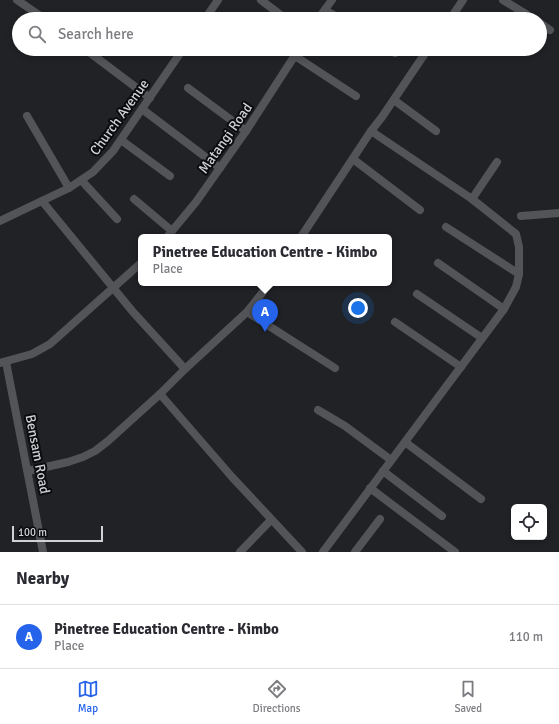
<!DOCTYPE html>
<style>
:root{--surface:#fff;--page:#f7f7f7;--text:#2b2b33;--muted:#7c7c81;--line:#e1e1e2;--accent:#2563eb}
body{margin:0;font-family:Signika,sans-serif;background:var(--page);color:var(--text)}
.controls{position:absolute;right:12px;bottom:12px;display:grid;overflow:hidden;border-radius:6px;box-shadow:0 2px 6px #0003}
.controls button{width:36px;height:36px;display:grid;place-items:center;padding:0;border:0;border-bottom:1px solid var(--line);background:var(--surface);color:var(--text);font:20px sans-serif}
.scale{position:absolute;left:12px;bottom:10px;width:91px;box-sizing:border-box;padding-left:4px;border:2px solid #d1d2d5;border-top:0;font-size:11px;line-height:14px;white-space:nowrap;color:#d1d2d5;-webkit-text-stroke:3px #0b0c0e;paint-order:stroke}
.you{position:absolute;left:358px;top:308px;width:14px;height:14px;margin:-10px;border:3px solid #fff;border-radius:50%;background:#1a73e8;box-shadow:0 0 0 6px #1a73e833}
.badge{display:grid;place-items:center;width:26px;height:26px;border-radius:50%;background:var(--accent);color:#fff;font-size:13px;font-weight:700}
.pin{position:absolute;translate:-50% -33px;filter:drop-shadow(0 1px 2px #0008)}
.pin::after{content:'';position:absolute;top:21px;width:14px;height:12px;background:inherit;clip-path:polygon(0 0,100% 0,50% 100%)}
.popup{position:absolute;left:138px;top:234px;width:254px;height:52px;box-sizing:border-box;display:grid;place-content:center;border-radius:6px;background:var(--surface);filter:drop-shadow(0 1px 3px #0005);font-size:13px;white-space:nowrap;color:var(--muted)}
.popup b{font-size:15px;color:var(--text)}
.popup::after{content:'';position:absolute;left:50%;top:100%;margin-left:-8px;border:8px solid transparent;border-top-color:var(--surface)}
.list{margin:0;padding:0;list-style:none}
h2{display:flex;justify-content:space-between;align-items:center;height:52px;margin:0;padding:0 16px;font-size:17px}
h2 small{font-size:13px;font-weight:400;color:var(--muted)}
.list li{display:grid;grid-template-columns:26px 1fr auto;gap:12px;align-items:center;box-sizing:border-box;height:64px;padding:0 16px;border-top:1px solid var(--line)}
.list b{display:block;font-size:15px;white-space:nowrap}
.list p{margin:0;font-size:13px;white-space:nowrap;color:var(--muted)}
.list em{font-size:13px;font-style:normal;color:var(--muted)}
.icon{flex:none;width:22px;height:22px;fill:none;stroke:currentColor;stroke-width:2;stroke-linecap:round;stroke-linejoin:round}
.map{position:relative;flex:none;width:559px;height:552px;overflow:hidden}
.search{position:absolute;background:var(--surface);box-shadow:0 2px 6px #0003;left:12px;right:12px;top:12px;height:44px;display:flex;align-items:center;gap:10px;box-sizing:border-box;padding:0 14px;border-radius:22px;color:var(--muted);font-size:15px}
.sheet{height:116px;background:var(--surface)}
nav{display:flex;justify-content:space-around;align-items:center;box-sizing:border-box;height:56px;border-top:1px solid var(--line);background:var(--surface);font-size:11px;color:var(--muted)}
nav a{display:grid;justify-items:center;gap:2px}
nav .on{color:var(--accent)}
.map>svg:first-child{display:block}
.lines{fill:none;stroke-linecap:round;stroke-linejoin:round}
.minor{stroke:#525458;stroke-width:8}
.labels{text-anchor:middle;stroke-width:4;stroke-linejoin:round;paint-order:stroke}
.street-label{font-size:14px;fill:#d1d2d5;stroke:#0b0c0e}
</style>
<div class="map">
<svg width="559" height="552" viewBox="0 0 559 552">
<rect width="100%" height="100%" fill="#212226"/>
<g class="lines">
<!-- minor -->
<g class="minor">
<path d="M17,0L42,17"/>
<path d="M261,0L286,19"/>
<path d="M503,0L534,19"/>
<path d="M325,10L340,19"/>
<path d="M205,19L218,0"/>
<path d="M318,19L332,0"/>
<path d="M450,19L463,0"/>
<path d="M540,23L550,30"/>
<path d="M85,49L150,98"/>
<path d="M388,49L395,53"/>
<path d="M295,56L356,96"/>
<path d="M188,88L246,131"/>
<path d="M394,100L436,131"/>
<path d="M142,109L220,168"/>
<path d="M27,116L69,188"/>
<path d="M121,140L170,176"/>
<path d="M353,159L420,210"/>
<path d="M82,181L117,219"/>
<path d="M134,199L172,231"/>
<path d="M472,199L497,162"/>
<path d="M42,201L133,312L185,369"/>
<path d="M521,216L559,213"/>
<path d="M0,221L69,188L93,172L113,151L183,49"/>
<path d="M446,227L519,274"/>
<path d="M167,237L196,202L246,131L299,49"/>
<path d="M301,237L371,131L382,117L428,49"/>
<path d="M438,263L504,309"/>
<path d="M417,294L482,338"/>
<path d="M247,312L335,368"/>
<path d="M395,322L461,367"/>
<path d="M6,362L43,552"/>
<path d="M0,363L32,354L50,344L141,263"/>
<path d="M160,394L232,477L302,552"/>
<path d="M318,410L345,426L391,460"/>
<path d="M405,442L481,499"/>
<path d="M28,471L68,462L83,457L95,451L108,441L160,394L185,369L247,312L270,283"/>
<path d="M383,471L442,516"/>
<path d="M370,488L455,552"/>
<path d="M240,552L271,520"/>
<path d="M323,552L504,309L516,287L519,274V247L516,234L472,199L371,131"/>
<path d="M355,552L380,519"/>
</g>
</g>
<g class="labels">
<!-- street labels -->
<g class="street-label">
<text transform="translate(119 117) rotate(-54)" y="5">Church Avenue</text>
<text transform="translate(225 138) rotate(-55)" y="5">Matangi Road</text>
<text transform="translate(38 454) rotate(79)" y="5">Bensam Road</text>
</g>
</g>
</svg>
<div class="controls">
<button><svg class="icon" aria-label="locate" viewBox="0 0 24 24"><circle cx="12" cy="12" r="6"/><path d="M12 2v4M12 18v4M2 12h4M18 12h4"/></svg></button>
</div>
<div class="scale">100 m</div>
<div class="you"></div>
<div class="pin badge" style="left:265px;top:332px">A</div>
<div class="popup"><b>Pinetree Education Centre - Kimbo</b>Place</div>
<div class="search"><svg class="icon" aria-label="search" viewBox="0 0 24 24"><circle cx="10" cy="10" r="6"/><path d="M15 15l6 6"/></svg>Search here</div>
</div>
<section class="sheet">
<h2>Nearby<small></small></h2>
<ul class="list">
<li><span class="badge">A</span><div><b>Pinetree Education Centre - Kimbo</b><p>Place</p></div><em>110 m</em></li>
</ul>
</section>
<nav>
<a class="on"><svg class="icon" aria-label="map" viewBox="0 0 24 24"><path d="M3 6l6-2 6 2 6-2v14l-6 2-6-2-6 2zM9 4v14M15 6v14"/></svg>Map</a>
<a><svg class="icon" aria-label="directions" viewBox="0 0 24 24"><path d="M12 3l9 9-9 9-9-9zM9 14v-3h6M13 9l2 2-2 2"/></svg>Directions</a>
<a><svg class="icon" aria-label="saved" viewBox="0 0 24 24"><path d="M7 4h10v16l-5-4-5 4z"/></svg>Saved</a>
</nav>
